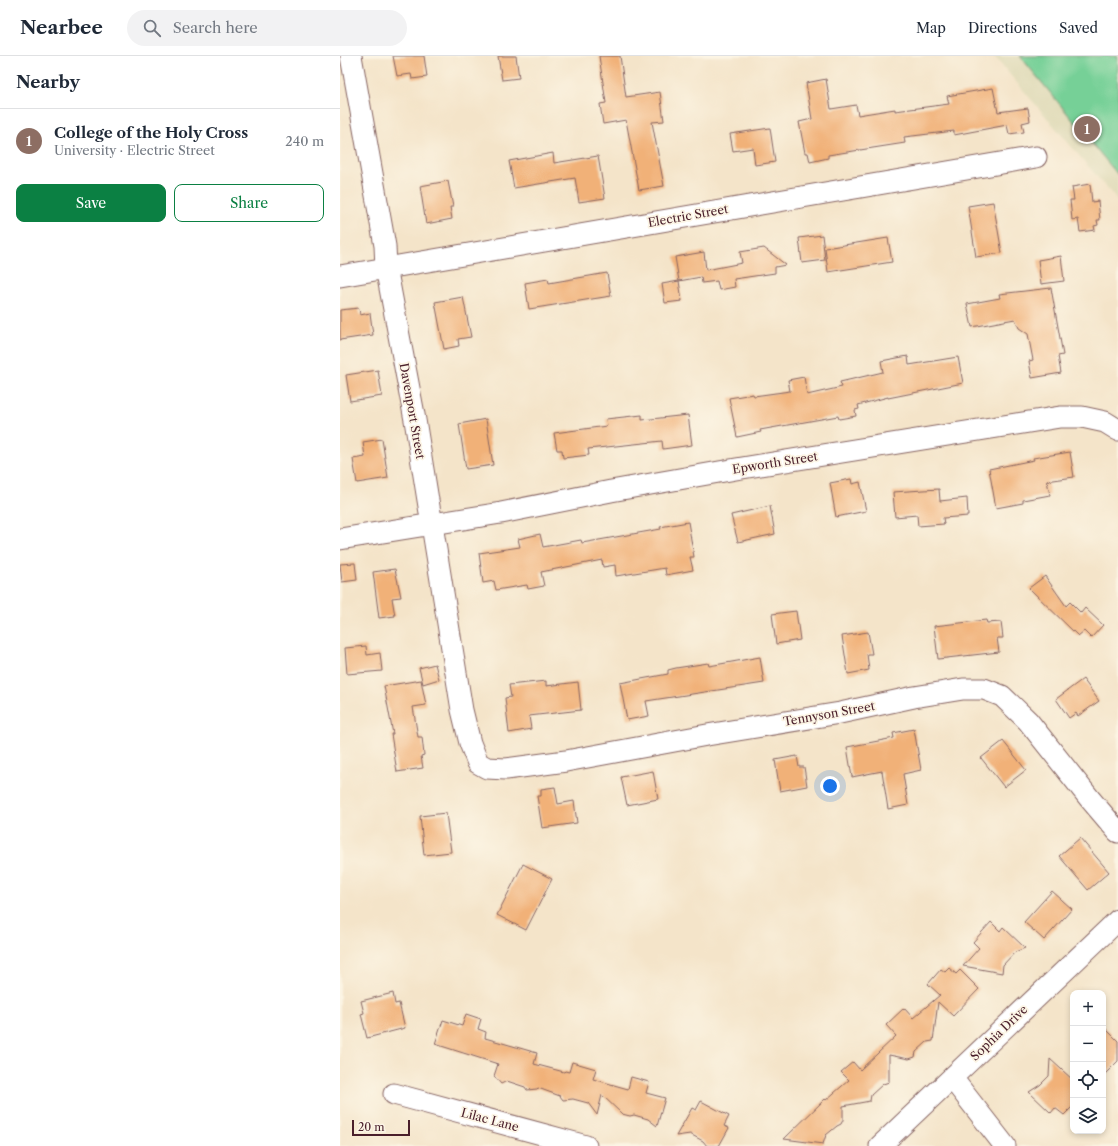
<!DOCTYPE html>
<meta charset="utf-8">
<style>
:root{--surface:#fff;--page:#f2f2f3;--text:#1f2937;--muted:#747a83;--line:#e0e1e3;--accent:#0b8043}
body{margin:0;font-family:"Libre Caslon Text",serif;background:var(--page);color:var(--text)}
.controls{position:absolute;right:12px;bottom:12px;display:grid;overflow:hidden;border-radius:8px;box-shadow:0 2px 6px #0003}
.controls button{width:36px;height:36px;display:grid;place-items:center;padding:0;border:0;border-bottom:1px solid var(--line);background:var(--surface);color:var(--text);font:20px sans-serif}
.scale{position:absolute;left:12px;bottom:10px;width:58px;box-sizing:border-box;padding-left:4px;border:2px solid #4a1f2b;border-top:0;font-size:11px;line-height:14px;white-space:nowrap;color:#4a1f2b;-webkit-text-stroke:3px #fcf5e5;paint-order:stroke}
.you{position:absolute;left:490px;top:730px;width:14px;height:14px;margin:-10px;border:3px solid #fff;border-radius:50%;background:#1a73e8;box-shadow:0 0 0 6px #1a73e833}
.badge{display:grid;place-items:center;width:26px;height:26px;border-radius:50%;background:var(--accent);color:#fff;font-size:13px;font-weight:700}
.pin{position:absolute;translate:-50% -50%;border:2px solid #fff;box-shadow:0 1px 4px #0006}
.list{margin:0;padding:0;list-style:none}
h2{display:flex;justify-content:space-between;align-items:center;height:52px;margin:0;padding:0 16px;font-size:17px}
h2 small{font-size:13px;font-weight:400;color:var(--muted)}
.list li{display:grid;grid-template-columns:26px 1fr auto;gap:12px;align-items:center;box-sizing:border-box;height:64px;padding:0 16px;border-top:1px solid var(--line)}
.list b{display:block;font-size:15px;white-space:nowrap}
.list p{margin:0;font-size:13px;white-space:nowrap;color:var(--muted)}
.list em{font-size:13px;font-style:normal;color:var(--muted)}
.actions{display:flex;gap:8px;padding:12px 16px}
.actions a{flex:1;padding:9px 0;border:1px solid var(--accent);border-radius:8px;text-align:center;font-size:14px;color:var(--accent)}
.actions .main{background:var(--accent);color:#fff}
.icon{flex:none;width:22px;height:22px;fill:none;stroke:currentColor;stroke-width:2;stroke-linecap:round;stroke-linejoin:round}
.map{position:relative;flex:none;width:778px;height:1090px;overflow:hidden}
header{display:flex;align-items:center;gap:24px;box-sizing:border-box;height:56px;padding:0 20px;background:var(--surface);border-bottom:1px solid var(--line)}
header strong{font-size:19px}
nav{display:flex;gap:22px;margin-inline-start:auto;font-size:14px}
.search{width:280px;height:36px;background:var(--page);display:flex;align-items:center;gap:10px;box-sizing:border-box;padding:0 14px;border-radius:22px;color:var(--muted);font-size:15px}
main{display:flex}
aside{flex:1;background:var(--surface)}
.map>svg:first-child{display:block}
.built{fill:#e1dcba}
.green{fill:#76d097;stroke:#607861}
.building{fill:#f1b178}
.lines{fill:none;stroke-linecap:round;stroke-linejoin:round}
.minor-casing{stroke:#866462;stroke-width:23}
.minor{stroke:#fff;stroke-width:21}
.labels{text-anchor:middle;stroke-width:3.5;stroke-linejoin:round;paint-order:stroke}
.street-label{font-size:12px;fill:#4a1f2b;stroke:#fcf5e5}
</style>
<header>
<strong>Nearbee</strong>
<div class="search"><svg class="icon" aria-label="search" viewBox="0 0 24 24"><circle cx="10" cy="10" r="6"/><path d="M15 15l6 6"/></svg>Search here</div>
<nav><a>Map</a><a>Directions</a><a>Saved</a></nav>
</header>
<main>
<aside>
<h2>Nearby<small></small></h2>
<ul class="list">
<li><span class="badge" style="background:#8d6e63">1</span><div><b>College of the Holy Cross</b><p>University · Electric Street</p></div><em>240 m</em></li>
</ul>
<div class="actions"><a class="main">Save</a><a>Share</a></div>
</aside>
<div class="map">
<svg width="778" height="1090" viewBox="0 0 778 1090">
<rect width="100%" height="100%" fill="#fcf5e5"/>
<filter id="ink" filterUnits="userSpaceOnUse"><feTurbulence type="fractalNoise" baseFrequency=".025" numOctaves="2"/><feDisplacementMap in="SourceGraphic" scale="8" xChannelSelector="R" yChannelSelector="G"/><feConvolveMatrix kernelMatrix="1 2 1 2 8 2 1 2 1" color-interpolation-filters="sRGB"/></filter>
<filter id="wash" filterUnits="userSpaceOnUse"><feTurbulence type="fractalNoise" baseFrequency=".012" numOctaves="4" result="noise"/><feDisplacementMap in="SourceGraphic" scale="16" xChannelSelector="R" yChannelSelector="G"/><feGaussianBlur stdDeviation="0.9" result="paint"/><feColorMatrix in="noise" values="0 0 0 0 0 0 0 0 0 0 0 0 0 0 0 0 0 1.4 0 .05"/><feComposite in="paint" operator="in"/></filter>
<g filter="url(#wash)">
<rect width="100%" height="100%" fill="#f4e4c9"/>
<!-- built -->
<path class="built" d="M654,0H778V145Z"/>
<!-- green -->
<path class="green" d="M680,0H778V119Z"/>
<g id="blocks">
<!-- building -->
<g class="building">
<path d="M53,0H84L87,21L72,23L71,18L57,20Z"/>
<path d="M158,0H176L179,22L162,24Z"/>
<path d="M259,0H280L286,41L320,36L324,65L312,66L324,130L299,134L286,64L263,68L260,48L266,47Z"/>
<path d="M486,23L491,53L516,49L518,59L555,53V55L609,48L607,40L653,32L658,56L688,52L690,65L682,67L684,76L669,78L667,69L614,79V75L564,81L565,87L488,99V102L470,106L468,97H465L459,66L472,63L466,27Z"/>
<path d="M430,72L435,106L415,109L413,92L393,95L390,78Z"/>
<path d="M213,97L214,107L258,100L265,142L239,146L235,122L174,132L169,105Z"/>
<path d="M108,125L113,151H110L112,163L86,168L80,130Z"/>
<path d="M750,128L752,146L758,145L760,164H757L758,169L754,170L755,174L740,176L738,163L732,164L730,144H734L732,131Z"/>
<path d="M653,146L662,197L636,201L628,150Z"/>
<path d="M482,179L485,204L462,207L459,182Z"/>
<path d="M548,182L552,206L488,216L485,192Z"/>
<path d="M424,192L446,209L435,211V217L394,223L395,231L379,234L377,225L362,227L361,221L339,225L335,201L364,196L366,214L402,207L400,196Z"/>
<path d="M721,200L724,225L701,228L698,204Z"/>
<path d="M267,217L271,240L189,253L185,227L208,223L209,227Z"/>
<path d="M339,225L342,245L325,247L322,228Z"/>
<path d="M711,232L723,299L718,300L721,317L692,322L689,305L693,304L688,278L679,272L675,263L632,271L627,248L660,242L659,238Z"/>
<path d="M123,241L131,281L118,283L119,290L104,293L95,246Z"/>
<path d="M19,252L20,259L30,257L33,279L0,284V254Z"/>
<path d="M568,300L569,309L618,301L623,327L548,342V341L518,349L519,353L515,354L516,360L499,363L498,360L420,374L421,376L397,381L389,342L413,338L414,340L450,335L448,324L464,321L467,339L502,331L500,326L543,316L541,305Z"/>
<path d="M38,314L42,340L10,345L6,319Z"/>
<path d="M302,359V364L348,359L352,389L323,393L322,385L248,393L249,399L223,402L222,394H217L214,377L267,370L266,363Z"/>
<path d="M146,363L153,409L126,413L119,368Z"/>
<path d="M42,383L48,422L17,427L13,403L25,401L23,386Z"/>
<path d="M730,396L734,421L707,425L710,439L683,444V447L656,452L649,413L694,404L693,402Z"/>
<path d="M511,423L512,428L520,426L526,455L496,461L490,427Z"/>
<path d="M599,433L600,445L627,442L628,460L603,462L604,468L578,470L577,459L555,461L553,436Z"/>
<path d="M430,450L435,478L398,486L391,459Z"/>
<path d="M348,466L354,501H350L353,514L326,519L325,512L276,520L275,509L263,511L262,504L201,516L204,530L188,533L187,529L156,534L154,525L143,527L139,497L180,491L178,483L200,478L203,491L241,484L242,487L321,473L320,471Z"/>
<path d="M15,507L17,524L2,526L0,508Z"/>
<path d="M55,513L61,541L52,542L55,560L39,562L33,516Z"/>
<path d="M705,520L726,550L730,546L741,557L745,552L763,569L751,582L744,575L738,580L689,532Z"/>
<path d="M456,555L460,584L436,588L432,558Z"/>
<path d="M646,564L647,567L661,566L663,582H657L659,596L598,603L594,570Z"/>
<path d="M528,576L532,598H527L529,614L508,618L502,580Z"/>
<path d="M26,590L27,599L40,597L42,615L7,618L5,592Z"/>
<path d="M420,601L424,627L306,645L309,660L287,664L280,627L328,618V614L336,612L368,607L369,610Z"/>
<path d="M95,608L99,623L83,628L79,612Z"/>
<path d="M743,623L759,645L738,660L736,657L729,662L716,643Z"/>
<path d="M81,624L86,649L73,651L78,681H82L84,699L81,700L83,712L57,716L51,678H53L44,630Z"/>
<path d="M206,625V630L238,626L241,654L189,660L191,673L169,677L165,642L171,641L169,629Z"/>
<path d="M574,673L581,714L563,718L568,749L548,753L542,715L512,721L507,691L554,682L553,677Z"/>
<path d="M663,685L686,714L664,731L641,702Z"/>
<path d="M457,700L459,711H464L467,730L440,735L435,704Z"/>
<path d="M313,715L318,743L287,749L281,721Z"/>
<path d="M215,731L218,748L234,745L237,767L202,772L197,740H201V733Z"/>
<path d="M106,757L111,796L84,799L80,760Z"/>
<path d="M740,782L769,816L748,834L719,800Z"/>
<path d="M183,808L212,823L186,874L157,859Z"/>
<path d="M712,835L732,853L704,884L684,866Z"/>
<path d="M651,866L660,875L663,871L685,892L675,896L663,909L662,917L623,910L639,892L633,886Z"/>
<path d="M609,912L616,918L620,914L639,933L613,960L598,946L593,985L587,986L576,996L575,1001L569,1003L549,999V1026L543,1028L531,1039L530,1045L503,1050V1064L501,1068L497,1070L486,1079L483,1088L444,1083L485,1043L486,1044L509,1024L501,1016L513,1006L520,1014L556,980L546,969L564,952L573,962L600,939L588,928L601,913L605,916Z"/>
<path d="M53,937L55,948L59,947L65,972L27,982L21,958L24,957L21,945Z"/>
<path d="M126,958L141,963L138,973L146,976L145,982L197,997L194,1008L224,1016L225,1015L229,1016L232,1006L256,1013L253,1023L288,1033L291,1021L309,1026L306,1037L325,1042L317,1070L308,1063L294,1059L290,1060L282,1058L262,1039L257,1059L248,1047L233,1043L223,1044L220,1040L198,1032L197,1033L187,1034L185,1031L167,1025L161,1028L154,1020L158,1008L95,988L103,964L122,970Z"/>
<path d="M763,970L778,985V1005L763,1020Z"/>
<path d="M710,1003L733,1024V1050L724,1059L715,1052L711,1057L689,1036L700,1029L709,1020Z"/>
<path d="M361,1045L389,1060L384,1070L389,1072L379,1090H367L363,1085L350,1078L336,1080L352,1052L356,1054Z"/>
</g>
</g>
</g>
<g filter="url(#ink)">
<use href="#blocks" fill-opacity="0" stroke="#866462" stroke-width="1"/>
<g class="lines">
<defs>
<g id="minor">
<path d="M11,0L45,190L46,211L75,364L122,654L130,687L138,707L147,712L166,713L226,705L367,679L500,657L574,641L623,633H644L662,640L688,665L750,743L778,776"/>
<path d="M0,220L696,101"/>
<path d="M0,483L161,457L271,435L396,413L720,361H742L765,366L778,374"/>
<path d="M612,1022L665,1090"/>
<path d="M54,1038L246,1090"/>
<path d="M540,1090L778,864"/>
</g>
</defs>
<!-- minor casing -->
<use href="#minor" class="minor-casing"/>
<!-- minor -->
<use href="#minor" class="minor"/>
</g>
</g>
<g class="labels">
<!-- street labels -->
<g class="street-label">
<text transform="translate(348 160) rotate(-10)" y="4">Electric Street</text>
<text transform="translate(72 355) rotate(80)" y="4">Davenport Street</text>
<text transform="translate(435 407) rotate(-9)" y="4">Epworth Street</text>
<text transform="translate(489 658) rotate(-10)" y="4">Tennyson Street</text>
<text transform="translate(659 977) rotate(-44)" y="4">Sophia Drive</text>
<text transform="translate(150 1064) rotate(15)" y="4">Lilac Lane</text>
</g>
</g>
</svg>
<div class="controls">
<button>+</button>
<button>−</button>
<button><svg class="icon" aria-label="locate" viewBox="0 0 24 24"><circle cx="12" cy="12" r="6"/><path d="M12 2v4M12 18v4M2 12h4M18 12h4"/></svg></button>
<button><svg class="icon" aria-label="layers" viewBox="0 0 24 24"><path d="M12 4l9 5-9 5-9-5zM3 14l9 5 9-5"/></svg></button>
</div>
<div class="scale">20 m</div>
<div class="you"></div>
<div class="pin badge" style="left:747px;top:73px;background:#8d6e63">1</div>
</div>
</main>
